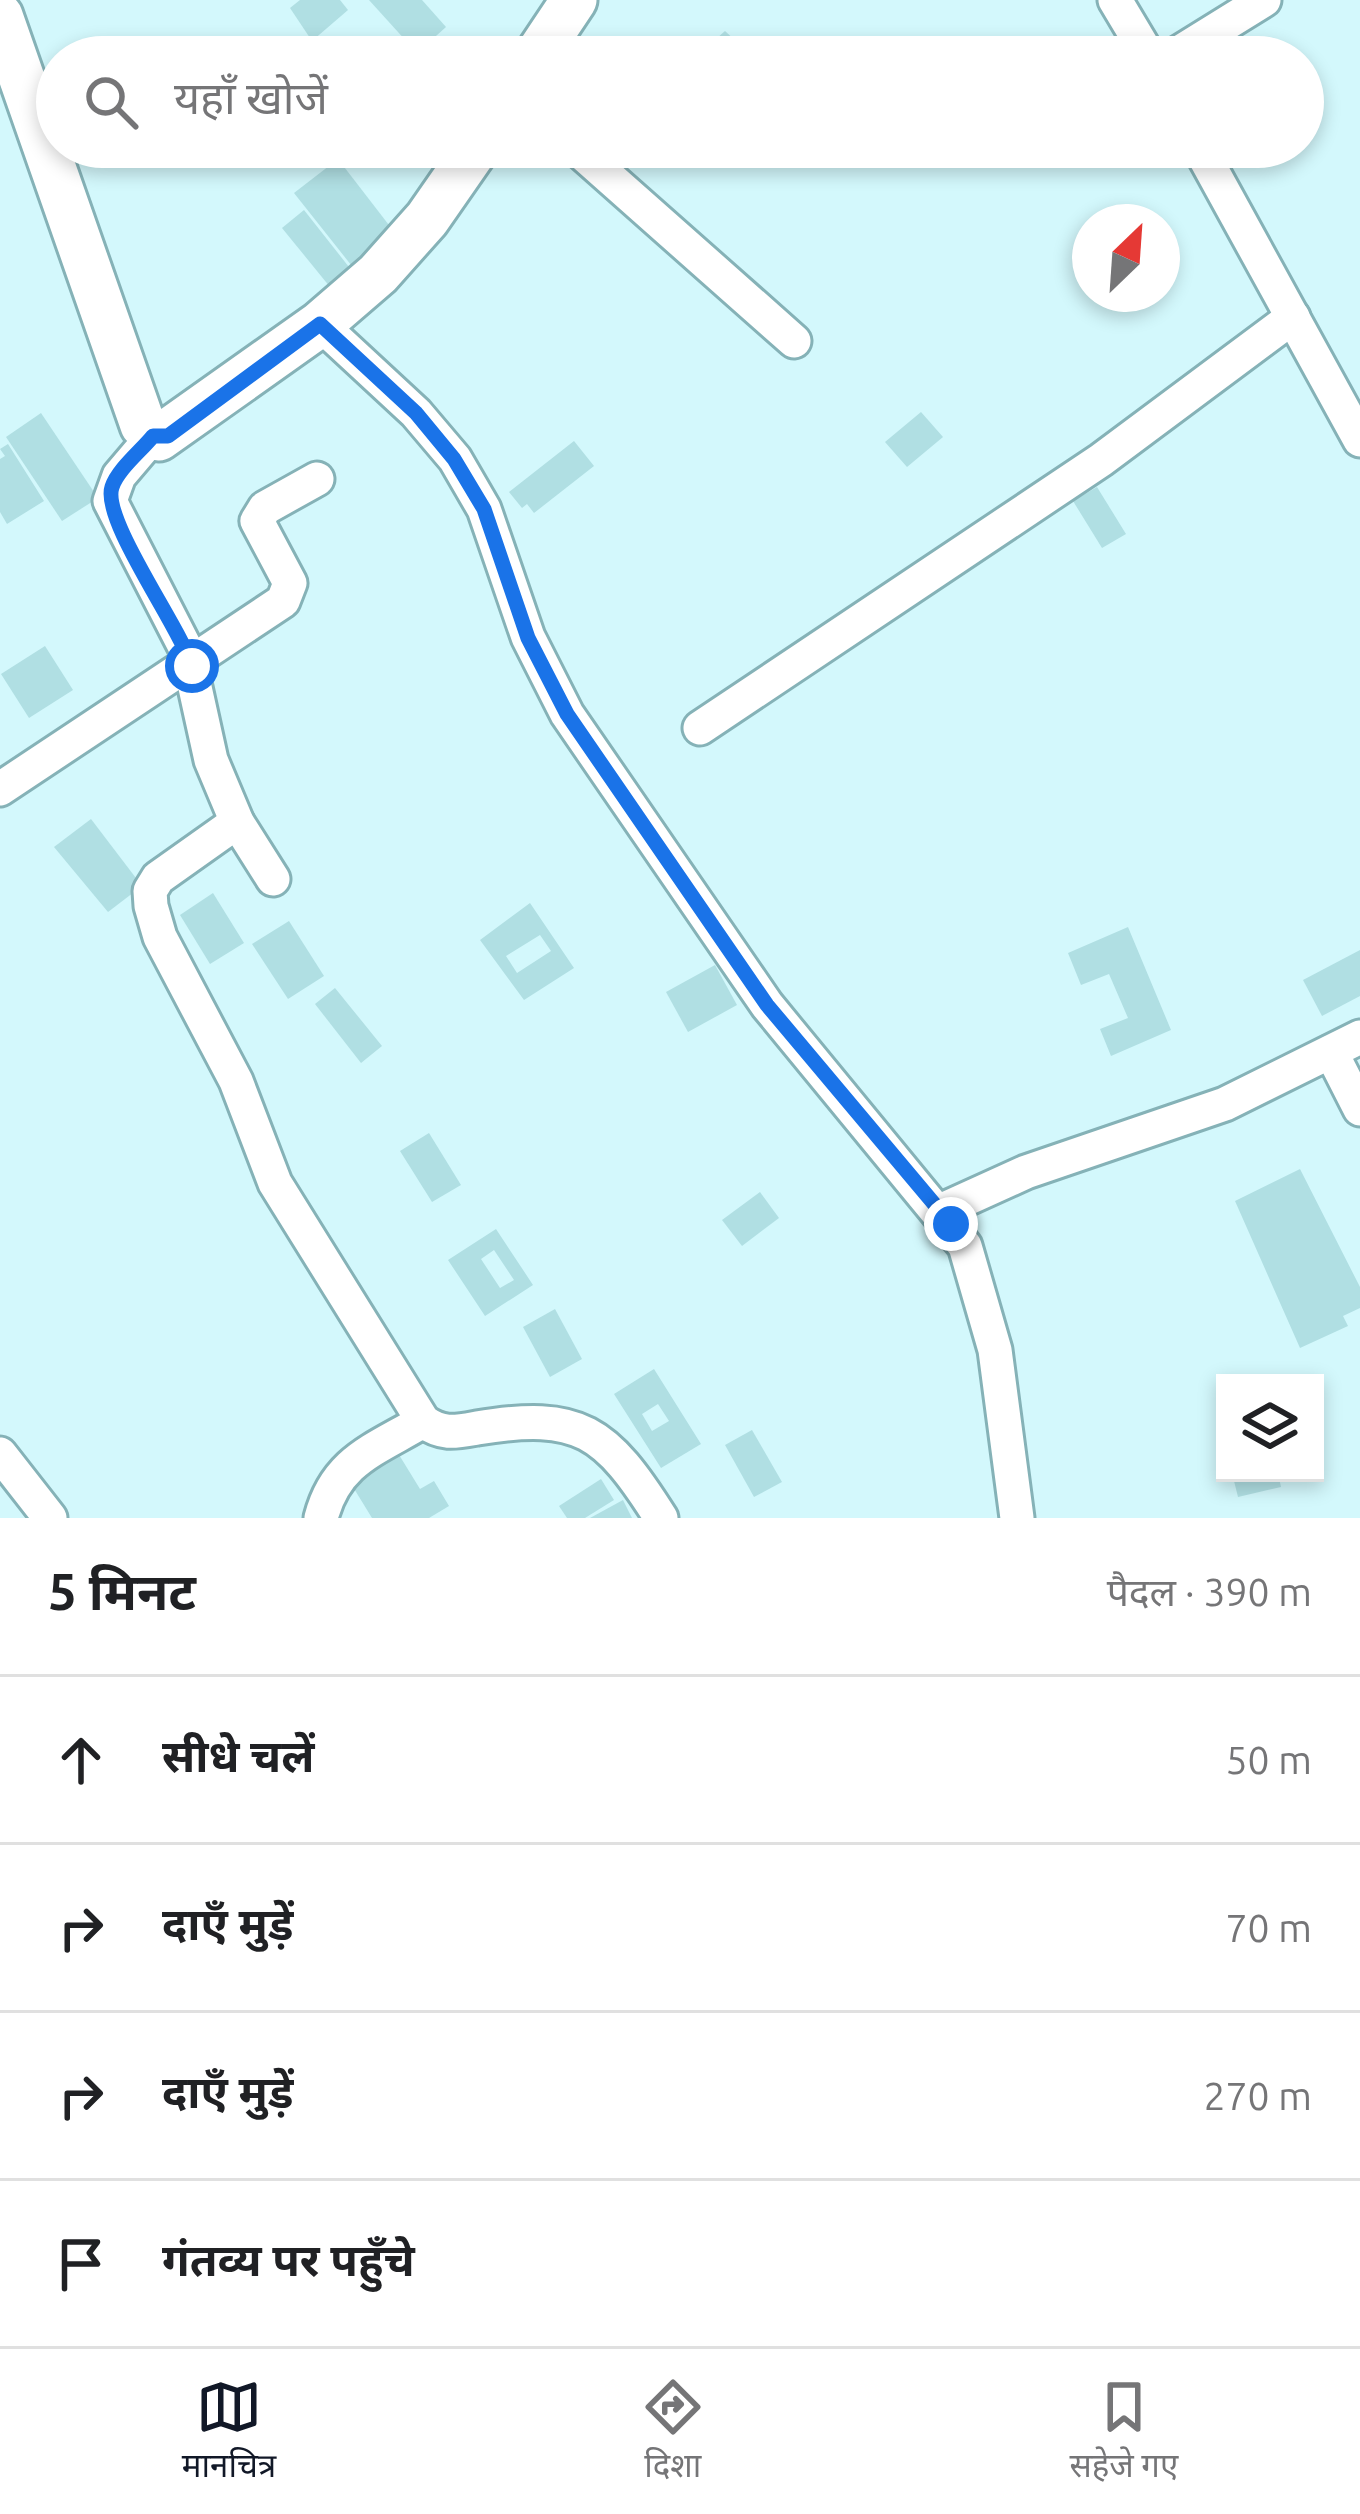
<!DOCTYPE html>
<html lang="hi">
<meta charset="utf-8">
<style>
:root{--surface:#fff;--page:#f2f2f2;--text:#202124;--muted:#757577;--line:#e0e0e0;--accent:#111827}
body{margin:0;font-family:Ubuntu,"Noto Sans Devanagari",sans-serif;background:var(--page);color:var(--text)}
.controls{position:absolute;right:36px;bottom:36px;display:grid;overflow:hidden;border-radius:0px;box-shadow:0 6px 18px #0003}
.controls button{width:108px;height:108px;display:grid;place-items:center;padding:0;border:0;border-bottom:3px solid var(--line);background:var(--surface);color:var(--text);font:60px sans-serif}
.compass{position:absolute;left:1072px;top:204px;width:108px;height:108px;border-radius:50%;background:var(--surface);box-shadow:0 6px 18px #0003;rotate:25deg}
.stop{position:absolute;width:36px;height:36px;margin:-27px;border:9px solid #1a73e8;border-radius:50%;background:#fff}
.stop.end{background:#1a73e8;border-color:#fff;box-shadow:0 3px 12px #0008}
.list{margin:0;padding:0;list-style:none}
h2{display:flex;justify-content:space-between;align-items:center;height:156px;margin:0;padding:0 48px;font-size:51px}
h2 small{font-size:39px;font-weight:400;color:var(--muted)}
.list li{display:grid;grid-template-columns:78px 1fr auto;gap:36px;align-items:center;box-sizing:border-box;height:168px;padding:0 48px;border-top:3px solid var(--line)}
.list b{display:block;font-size:45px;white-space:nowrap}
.list em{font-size:39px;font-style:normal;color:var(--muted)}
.icon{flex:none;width:66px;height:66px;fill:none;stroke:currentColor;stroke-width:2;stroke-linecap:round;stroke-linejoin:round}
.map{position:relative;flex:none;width:1360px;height:1518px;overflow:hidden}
.search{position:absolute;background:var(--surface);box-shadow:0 6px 18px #0003;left:36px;right:36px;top:36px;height:132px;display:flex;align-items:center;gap:30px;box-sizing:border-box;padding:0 42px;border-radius:66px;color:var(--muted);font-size:45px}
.sheet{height:828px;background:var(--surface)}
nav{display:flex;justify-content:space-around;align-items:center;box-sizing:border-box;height:168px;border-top:3px solid var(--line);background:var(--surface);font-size:33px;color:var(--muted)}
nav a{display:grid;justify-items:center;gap:6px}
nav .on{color:var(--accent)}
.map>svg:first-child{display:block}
.building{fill:#b0dfe3;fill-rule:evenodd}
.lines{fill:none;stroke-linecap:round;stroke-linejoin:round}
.street-casing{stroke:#85b2b7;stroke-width:39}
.secondary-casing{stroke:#85b2b7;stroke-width:51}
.street{stroke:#fff;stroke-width:33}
.secondary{stroke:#fff;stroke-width:45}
.route{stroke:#1a73e8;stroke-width:15}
</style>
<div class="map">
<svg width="1360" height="1518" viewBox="0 0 1360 1518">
<rect width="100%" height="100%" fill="#d3f8fc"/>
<!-- building -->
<g class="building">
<path d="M300,0H340L348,10L312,41L290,8Z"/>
<path d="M369,0H422L446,27L417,53Z"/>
<path d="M725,31L753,57H696Z"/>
<path d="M338,159L402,242L359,275L294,193Z"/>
<path d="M304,210L360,281L339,298L282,228Z"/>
<path d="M921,412L943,437L907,467L885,442Z"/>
<path d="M41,413L98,498L62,521L6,437Z"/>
<path d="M574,441L594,466L534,513L527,504L522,508L509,492Z"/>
<path d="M8,444L44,501L7,524L0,512V459L5,456L0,449Z"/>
<path d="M1097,487L1126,534L1102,548L1073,501Z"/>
<path d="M45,646L73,690L29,718L1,674Z"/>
<path d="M91,819L142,886L108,912L54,847Z"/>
<path d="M213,893L244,943L210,964L180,915Z"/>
<path d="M530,903L574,968L524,1000L480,940ZM540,935L551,951L517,973L506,956Z"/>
<path d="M289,921L324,976L288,999L252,944Z"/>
<path d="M1128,927L1171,1030L1111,1056L1100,1029L1128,1018L1109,974L1081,985L1068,953Z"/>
<path d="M1360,950V996L1322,1016L1303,980Z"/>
<path d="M715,965L737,1005L688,1032L666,992Z"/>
<path d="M335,988L382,1046L361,1063L315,1004Z"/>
<path d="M429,1133L461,1185L432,1202L400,1151Z"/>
<path d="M1300,1169L1360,1287V1308L1343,1316L1348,1326L1300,1348L1235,1201Z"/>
<path d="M760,1192L779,1218L742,1246L722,1220Z"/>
<path d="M496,1229L533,1285L485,1316L448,1260ZM494,1250L514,1280L500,1288L481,1259Z"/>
<path d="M555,1309L582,1359L550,1377L523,1327Z"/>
<path d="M654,1369L701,1444L661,1468L614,1394ZM658,1404L669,1421L652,1431L642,1414Z"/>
<path d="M752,1430L782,1482L754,1497L725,1445Z"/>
<path d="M393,1445L420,1489L434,1481L449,1506L429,1518H372L345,1474Z"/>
<path d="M1232,1473H1278L1281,1487L1238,1497Z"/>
<path d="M601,1479L614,1500L585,1518H567L559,1506Z"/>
<path d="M623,1500L632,1518H590Z"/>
</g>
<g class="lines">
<defs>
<g id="street">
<path d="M1115,0L1149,57"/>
<path d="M1172,57L1264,0"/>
<path d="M575,147L794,341"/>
<path d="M1199,147L1360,440"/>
<path d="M320,324L416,413L455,459L484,509L528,637L567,714L767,1005L965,1246L995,1350L1017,1518"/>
<path d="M153,436L119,476L110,501L187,651L211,760L237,822L273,879"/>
<path d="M700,728L1101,460L1293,317"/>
<path d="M0,789L283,601L290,583L257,521L265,508L317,479"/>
<path d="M237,822L158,878L150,891L151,906L160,937L236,1081L275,1183L423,1421C442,1435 455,1432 477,1428C580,1411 606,1431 661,1518"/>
<path d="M1331,1052L1360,1109"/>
<path d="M940,1211L1026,1172L1225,1104L1360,1037"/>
<path d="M0,1454L50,1518"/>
<path d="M321,1518C336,1460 375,1450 423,1421"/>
</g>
<g id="secondary">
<path d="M0,16L143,425L159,438L320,324L378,274L427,219L477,147"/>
<path d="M536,57L574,0"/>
</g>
</defs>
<!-- street casing -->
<use href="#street" class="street-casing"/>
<!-- secondary casing -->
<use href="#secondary" class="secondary-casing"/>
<!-- street -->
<use href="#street" class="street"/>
<!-- secondary -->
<use href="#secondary" class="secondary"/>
</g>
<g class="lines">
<!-- route -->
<path class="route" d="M192,666C180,627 101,519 112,487C118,469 141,451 153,436H168L320,324L416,413L454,459L484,509L528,638L567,714L767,1005L951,1224"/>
</g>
</svg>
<div class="controls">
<button><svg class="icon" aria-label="layers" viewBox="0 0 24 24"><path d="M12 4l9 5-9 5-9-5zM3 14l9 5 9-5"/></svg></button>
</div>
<svg class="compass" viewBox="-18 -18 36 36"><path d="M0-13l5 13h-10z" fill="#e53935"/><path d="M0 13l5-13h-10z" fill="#757577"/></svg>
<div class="stop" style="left:192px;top:666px"></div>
<div class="stop end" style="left:951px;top:1224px"></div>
<div class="search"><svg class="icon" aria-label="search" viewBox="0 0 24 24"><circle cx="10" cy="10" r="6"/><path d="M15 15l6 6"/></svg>यहाँ खोजें</div>
</div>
<section class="sheet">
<h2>5 मिनट<small>पैदल · 390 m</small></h2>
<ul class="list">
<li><svg class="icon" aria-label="ahead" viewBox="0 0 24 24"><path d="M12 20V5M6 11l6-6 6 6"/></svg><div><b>सीधे चलें</b></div><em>50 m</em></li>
<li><svg class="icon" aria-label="right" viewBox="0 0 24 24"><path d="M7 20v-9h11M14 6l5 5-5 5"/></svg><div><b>दाएँ मुड़ें</b></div><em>70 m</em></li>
<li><svg class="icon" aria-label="right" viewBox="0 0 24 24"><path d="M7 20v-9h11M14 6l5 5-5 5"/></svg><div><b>दाएँ मुड़ें</b></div><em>270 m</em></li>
<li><svg class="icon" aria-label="arrive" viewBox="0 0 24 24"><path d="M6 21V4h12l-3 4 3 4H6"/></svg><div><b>गंतव्य पर पहुँचे</b></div></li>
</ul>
</section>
<nav>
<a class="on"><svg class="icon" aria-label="map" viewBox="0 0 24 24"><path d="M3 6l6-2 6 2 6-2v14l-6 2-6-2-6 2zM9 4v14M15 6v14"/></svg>मानचित्र</a>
<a><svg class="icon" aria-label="directions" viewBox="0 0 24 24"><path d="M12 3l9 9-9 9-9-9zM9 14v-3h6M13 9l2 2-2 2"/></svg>दिशा</a>
<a><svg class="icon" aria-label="saved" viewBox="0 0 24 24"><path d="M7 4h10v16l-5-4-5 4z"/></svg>सहेजे गए</a>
</nav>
